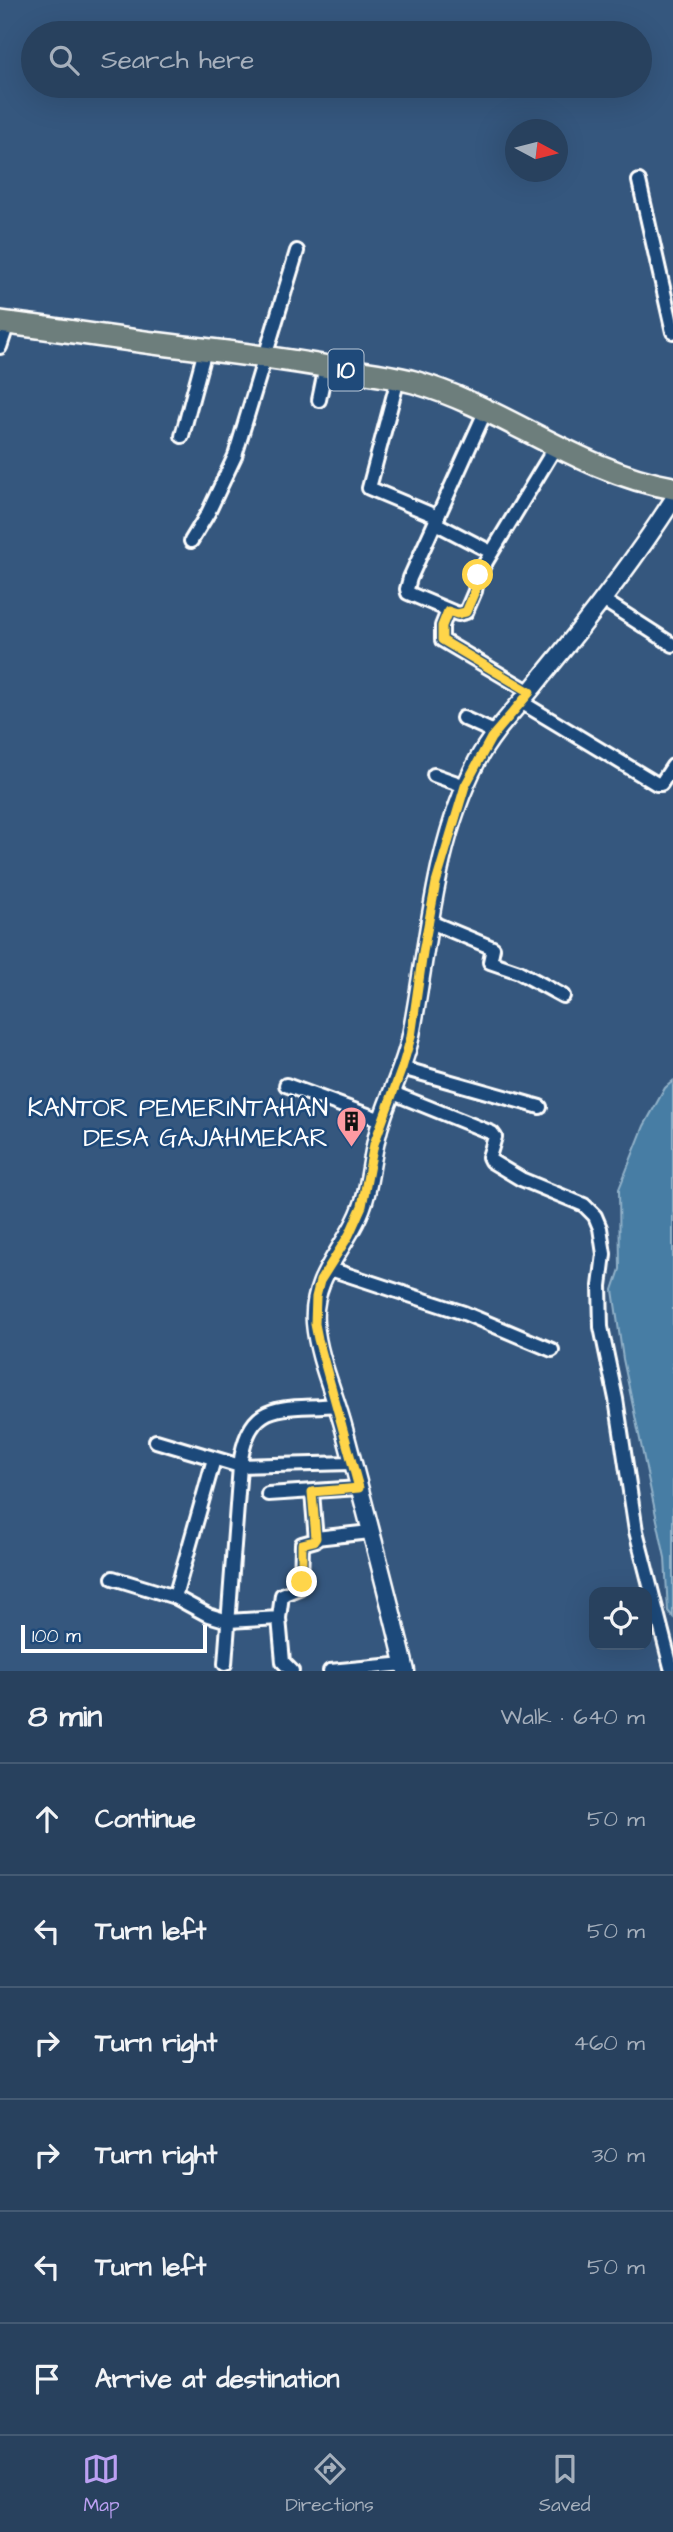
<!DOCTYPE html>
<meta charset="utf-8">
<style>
:root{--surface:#28415e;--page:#304864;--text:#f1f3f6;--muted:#a5afbc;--line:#445a73;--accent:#bca0f2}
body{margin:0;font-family:"Architects Daughter",sans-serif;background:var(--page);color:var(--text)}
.controls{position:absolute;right:21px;bottom:21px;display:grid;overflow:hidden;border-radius:14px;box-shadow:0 7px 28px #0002}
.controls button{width:63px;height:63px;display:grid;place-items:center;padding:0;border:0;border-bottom:2px solid var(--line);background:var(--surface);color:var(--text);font:35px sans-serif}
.compass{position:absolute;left:505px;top:119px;width:63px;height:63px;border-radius:50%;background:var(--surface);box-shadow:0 7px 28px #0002;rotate:97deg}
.scale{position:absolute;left:21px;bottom:18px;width:186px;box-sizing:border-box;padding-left:7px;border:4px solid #fff;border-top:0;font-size:19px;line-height:24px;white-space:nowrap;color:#fff;-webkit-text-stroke:5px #1f4a7a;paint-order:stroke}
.stop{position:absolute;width:21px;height:21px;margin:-16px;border:5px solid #ffd54a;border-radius:50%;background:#fff}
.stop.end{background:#ffd54a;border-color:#fff;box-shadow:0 2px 7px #0008}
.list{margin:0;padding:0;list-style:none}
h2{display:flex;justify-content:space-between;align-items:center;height:91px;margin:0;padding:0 28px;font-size:30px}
h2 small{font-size:23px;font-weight:400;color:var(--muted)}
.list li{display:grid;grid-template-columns:46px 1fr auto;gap:21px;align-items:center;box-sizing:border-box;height:112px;padding:0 28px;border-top:2px solid var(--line)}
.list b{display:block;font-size:26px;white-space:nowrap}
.list em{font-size:23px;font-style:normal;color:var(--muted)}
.icon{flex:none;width:38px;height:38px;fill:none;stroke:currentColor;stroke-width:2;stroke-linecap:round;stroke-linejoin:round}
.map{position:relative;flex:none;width:673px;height:1671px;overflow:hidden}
.search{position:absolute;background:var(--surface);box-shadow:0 7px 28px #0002;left:21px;right:21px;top:21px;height:77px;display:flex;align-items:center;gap:18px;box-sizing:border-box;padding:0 24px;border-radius:38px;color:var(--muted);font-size:26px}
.sheet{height:763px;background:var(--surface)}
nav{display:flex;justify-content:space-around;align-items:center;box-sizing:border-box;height:98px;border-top:2px solid var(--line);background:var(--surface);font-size:19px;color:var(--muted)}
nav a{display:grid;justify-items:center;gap:4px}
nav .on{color:var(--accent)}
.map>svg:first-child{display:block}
.water{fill:#477da4;stroke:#91b1c8;stroke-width:2}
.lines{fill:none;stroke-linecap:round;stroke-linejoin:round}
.minor-casing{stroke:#fff;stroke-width:18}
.tertiary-casing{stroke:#fff;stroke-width:21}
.trunk-casing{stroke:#fff;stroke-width:26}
.minor{stroke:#1f4a7a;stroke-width:12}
.tertiary{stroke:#1f4a7a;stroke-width:16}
.trunk{stroke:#6d7e7c;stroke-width:21}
.route{stroke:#ffd54a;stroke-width:9}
.labels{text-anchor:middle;stroke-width:5;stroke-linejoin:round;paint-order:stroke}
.shield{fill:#1f4a7a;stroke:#bcc9d7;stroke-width:2}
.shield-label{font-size:24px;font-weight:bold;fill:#fff}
.poi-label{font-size:26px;fill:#fff;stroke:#1f4a7a;text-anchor:end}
</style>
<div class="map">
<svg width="673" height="1671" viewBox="0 0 673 1671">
<rect width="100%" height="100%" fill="#35577e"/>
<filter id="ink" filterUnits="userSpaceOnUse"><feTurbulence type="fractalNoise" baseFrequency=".0143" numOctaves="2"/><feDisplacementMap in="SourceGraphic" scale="14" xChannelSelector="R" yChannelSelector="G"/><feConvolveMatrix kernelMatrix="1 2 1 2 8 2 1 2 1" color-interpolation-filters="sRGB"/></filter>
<g filter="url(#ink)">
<!-- water -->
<path class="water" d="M673,1081V1617L668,1611L665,1558L623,1359L613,1290L620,1269L619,1189L644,1126L665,1088Z"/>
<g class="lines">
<defs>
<g id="minor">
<path d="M639,181L673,332"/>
<path d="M0,347L8,323"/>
<path d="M398,379L369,488L438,517"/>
<path d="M319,400L326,366"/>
<path d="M486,410L410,578L407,589L408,593L458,614L466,612L475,591L478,575L556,446"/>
<path d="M182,436L205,350"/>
<path d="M435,523L491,552"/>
<path d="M191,541L208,513L235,456L297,251"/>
<path d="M603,600L673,645"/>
<path d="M448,611L442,626V640L530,692"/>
<path d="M521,702L657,784H661L673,766"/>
<path d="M463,718L494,732"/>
<path d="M434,775L465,786"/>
<path d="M428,921L493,948L490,962L519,972L563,996"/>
<path d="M402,1068L540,1107"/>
<path d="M286,1085L381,1120"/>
<path d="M393,1093L492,1133L495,1137L489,1157L491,1161L521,1179L584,1205L595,1216L600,1228L604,1254L600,1286L601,1327L616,1399L636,1531L672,1671"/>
<path d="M327,1268L464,1313L552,1350"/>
<path d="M156,1441L240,1466L352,1463"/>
<path d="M268,1494L359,1488"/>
<path d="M316,1538L370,1532"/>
<path d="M113,1578L175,1597L208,1615L228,1621L279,1618L282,1595L299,1588L301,1585L302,1544L316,1540L312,1492"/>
<path d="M175,1597L214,1459"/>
<path d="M279,1618L283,1662L292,1671"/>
<path d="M225,1664L240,1466C248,1397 283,1410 337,1405"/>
<path d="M330,1671L405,1664"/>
</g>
<path id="tertiary" d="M406,1671C387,1590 365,1509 344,1429C335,1394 318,1359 315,1323C311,1271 354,1243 366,1194C372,1169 373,1144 382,1119C391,1091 405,1065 411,1035C429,943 433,846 477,761C494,729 521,704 543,675C589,619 634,561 673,500"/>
<path id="trunk" d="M0,322C65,330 129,341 194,348C245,354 296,361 346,370C369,373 392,376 414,382C505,408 579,472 673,488"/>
</defs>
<!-- minor casing -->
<use href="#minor" class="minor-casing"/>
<!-- tertiary casing -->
<use href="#tertiary" class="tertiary-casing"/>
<!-- trunk casing -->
<use href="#trunk" class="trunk-casing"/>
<!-- minor -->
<use href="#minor" class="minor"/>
<!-- tertiary -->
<use href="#tertiary" class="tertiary"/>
<!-- trunk -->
<use href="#trunk" class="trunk"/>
</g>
</g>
<g class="lines" filter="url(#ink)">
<!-- route -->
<path class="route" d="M302,1582V1544L314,1541L316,1538L312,1492L359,1488L318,1339L315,1324L316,1297L320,1281L349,1235L362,1206L374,1144L402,1068L411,1037L423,952L436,883L465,786L491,738L530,692L442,640V626L448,611L457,614L466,612L475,591L478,575"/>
</g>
<!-- icons -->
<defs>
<symbol id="building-pin" viewBox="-11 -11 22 30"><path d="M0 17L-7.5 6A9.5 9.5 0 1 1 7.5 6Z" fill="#ff9aa2" stroke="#1f4a7a"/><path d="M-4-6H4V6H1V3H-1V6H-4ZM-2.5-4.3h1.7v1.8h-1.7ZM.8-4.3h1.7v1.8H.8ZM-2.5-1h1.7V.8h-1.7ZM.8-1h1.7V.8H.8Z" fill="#111"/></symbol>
</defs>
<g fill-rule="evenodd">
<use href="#building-pin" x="334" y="1104" width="35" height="47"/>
</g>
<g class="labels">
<!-- shield labels -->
<rect class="shield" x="328.5" y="349.5" width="35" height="41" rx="5"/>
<g class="shield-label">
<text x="346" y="378">10</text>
</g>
<!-- poi labels -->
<g class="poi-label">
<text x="328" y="1116">KANTOR PEMERINTAHAN<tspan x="328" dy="30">DESA GAJAHMEKAR</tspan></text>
</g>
</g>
</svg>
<div class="controls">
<button><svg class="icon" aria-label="locate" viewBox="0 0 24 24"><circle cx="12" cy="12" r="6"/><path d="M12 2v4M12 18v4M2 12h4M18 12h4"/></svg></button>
</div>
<svg class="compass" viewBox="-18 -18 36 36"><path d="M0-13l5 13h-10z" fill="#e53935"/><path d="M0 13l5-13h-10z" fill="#a5afbc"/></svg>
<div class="scale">100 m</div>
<div class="stop" style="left:478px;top:575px"></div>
<div class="stop end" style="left:302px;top:1582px"></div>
<div class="search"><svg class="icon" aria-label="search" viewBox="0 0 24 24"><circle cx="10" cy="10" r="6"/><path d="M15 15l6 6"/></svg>Search here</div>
</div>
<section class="sheet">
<h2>8 min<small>Walk · 640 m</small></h2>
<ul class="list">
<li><svg class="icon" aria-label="ahead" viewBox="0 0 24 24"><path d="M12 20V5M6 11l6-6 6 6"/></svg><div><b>Continue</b></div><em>50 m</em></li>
<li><svg class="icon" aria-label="left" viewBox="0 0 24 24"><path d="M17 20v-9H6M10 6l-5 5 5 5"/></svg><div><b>Turn left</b></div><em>50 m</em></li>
<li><svg class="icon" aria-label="right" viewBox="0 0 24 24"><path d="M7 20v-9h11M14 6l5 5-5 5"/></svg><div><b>Turn right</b></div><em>460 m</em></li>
<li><svg class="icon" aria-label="right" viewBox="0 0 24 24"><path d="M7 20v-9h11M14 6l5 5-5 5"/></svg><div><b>Turn right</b></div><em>30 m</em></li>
<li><svg class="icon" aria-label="left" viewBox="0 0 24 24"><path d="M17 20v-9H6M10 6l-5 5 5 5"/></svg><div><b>Turn left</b></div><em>50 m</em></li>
<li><svg class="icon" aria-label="arrive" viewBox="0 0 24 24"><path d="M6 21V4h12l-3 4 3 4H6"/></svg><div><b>Arrive at destination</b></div></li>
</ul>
</section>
<nav>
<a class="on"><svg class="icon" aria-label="map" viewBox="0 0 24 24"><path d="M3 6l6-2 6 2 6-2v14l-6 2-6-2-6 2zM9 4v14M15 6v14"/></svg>Map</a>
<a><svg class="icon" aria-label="directions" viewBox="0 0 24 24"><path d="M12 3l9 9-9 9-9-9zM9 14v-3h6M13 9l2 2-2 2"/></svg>Directions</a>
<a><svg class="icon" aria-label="saved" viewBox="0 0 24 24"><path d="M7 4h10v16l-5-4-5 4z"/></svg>Saved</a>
</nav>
